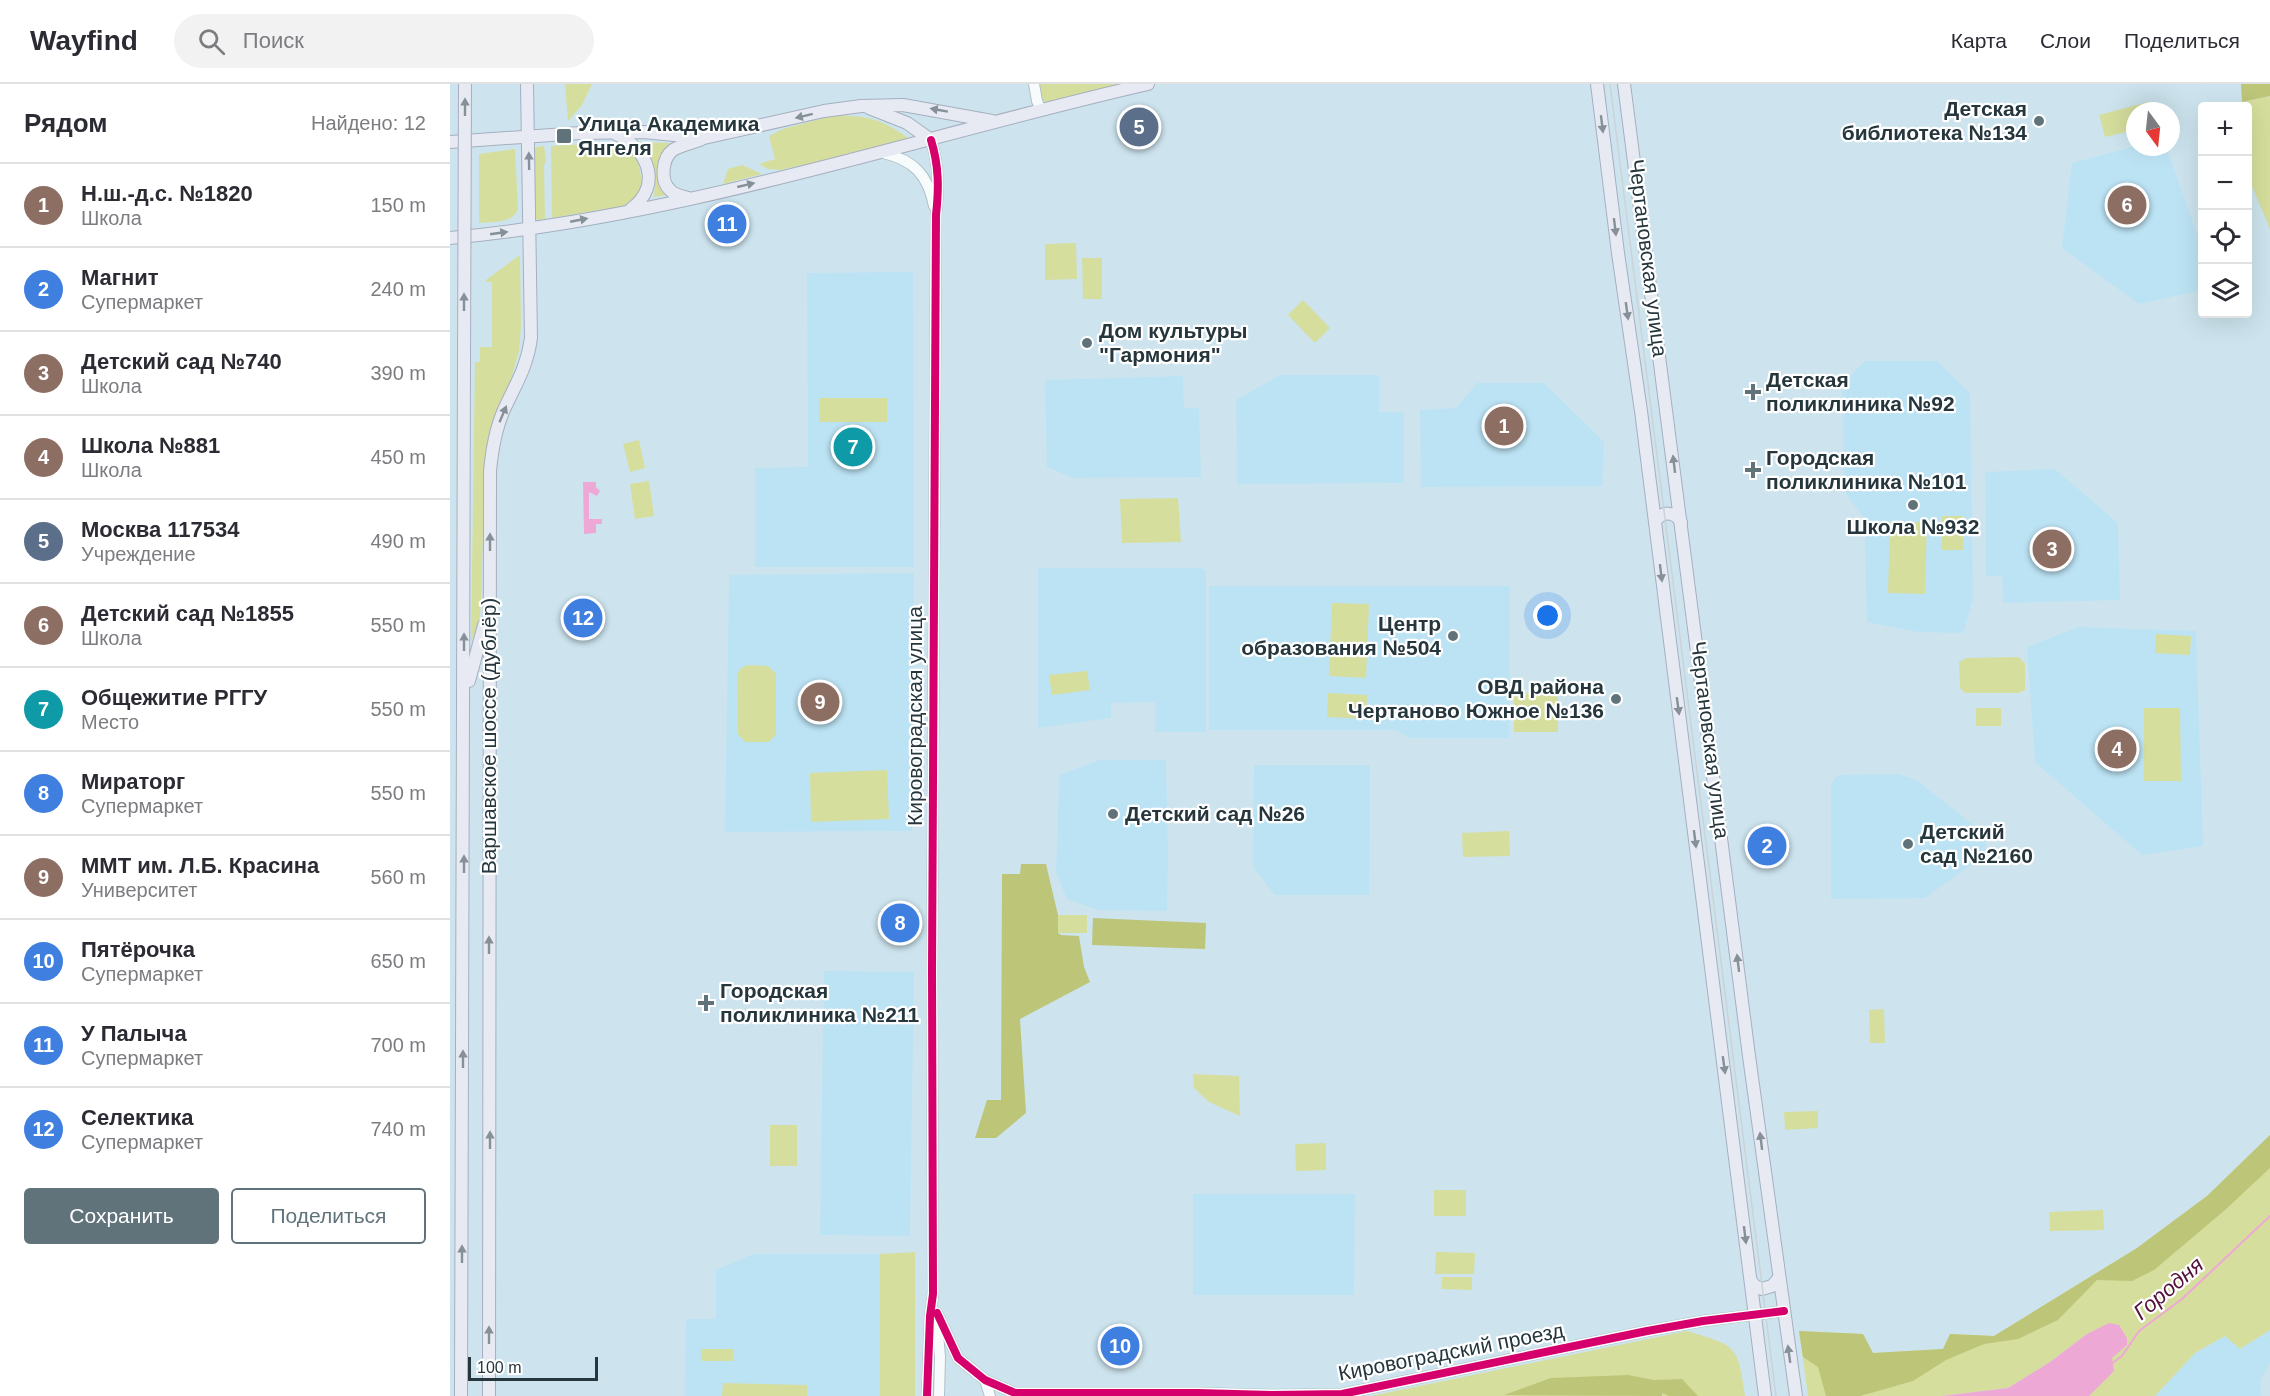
<!DOCTYPE html>
<html lang="ru">
<meta charset="utf-8">
<style>
:root{--surface:#fff;--page:#f2f2f3;--text:#2b2b33;--muted:#7c7c81;--line:#e1e1e2;--accent:#60737b}
body{margin:0;font-family:Helvetica,sans-serif;background:var(--page);color:var(--text)}
.controls{position:absolute;right:18px;top:18px;display:grid;overflow:hidden;border-radius:6px;box-shadow:0 6px 24px #0002}
.controls button{width:54px;height:54px;display:grid;place-items:center;padding:0;border:0;border-bottom:2px solid var(--line);background:var(--surface);color:var(--text);font:30px sans-serif}
.compass{position:absolute;left:1676px;top:18px;width:54px;height:54px;border-radius:50%;background:var(--surface);box-shadow:0 6px 24px #0002;rotate:165deg}
.scale{position:absolute;left:18px;bottom:15px;width:130px;box-sizing:border-box;padding-left:6px;border:3px solid #25363d;border-top:0;font-size:16px;line-height:21px;white-space:nowrap;color:#25363d;-webkit-text-stroke:4px #fff;paint-order:stroke}
.you{position:absolute;left:1098px;top:532px;width:21px;height:21px;margin:-15px;border:4px solid #fff;border-radius:50%;background:#1a73e8;box-shadow:0 0 0 9px #1a73e833}
.badge{display:grid;place-items:center;width:39px;height:39px;border-radius:50%;background:var(--accent);color:#fff;font-size:20px;font-weight:700}
.pin{position:absolute;translate:-50% -50%;border:3px solid #fff;box-shadow:0 2px 6px #0006}
.list{margin:0;padding:0;list-style:none}
h2{display:flex;justify-content:space-between;align-items:center;height:78px;margin:0;padding:0 24px;font-size:26px}
h2 small{font-size:20px;font-weight:400;color:var(--muted)}
.list li{display:grid;grid-template-columns:39px 1fr auto;gap:18px;align-items:center;box-sizing:border-box;height:84px;padding:0 24px;border-top:2px solid var(--line)}
.list b{display:block;font-size:22px;white-space:nowrap}
.list p{margin:0;font-size:20px;white-space:nowrap;color:var(--muted)}
.list em{font-size:20px;font-style:normal;color:var(--muted)}
.actions{display:flex;gap:12px;padding:18px 24px}
.actions a{flex:1;padding:14px 0;border:2px solid var(--accent);border-radius:6px;text-align:center;font-size:21px;color:var(--accent)}
.actions .main{background:var(--accent);color:#fff}
.icon{flex:none;width:33px;height:33px;fill:none;stroke:currentColor;stroke-width:2;stroke-linecap:round;stroke-linejoin:round}
.map{position:relative;flex:none;width:1820px;height:1312px;overflow:hidden}
header{display:flex;align-items:center;gap:36px;box-sizing:border-box;height:84px;padding:0 30px;background:var(--surface);border-bottom:2px solid var(--line)}
header strong{font-size:28px}
nav{display:flex;gap:33px;margin-inline-start:auto;font-size:21px}
.search{width:420px;height:54px;background:var(--page);display:flex;align-items:center;gap:15px;box-sizing:border-box;padding:0 21px;border-radius:33px;color:var(--muted);font-size:22px}
main{display:flex}
aside{flex:1;background:var(--surface)}
.map>svg:first-child{display:block}
.built{fill:#bce3f4}
.green{fill:#d6de9d}
.forest{fill:#bdc579}
.water{fill:#eea8d5}
.lines{fill:none;stroke-linecap:round;stroke-linejoin:round}
.stream{stroke:#eea8d5;stroke-width:2}
.minor-casing{stroke:#afc1c9;stroke-width:12}
.major-casing{stroke:#a5afc0;stroke-width:14}
.minor{stroke:#f8fbfc;stroke-width:10}
.major{stroke:#e7eaf2;stroke-width:12}
.tram{stroke:#ccd3d6;stroke-width:1.5}
.major-bridge-casing{stroke:#a5afc0;stroke-width:14;stroke-linecap:butt}
.major-bridge{stroke:#e7eaf2;stroke-width:12}
.cycleway-casing{stroke:#fff;stroke-width:11}
.cycleway{stroke:#d6006c;stroke-width:8}
.oneway{fill:#869098}
.poi-dot{fill:#60737b;stroke:#fff;stroke-width:2}
.labels{text-anchor:middle;stroke-width:4.5;stroke-linejoin:round;paint-order:stroke}
.poi-label{font-size:21px;font-weight:bold;fill:#25363d;stroke:#fff;text-anchor:start}
.street-label{font-size:21px;fill:#25363d;stroke:#fff}
.water-label{font-size:22px;font-style:italic;fill:#53103a;stroke:#fff}
</style>
<header>
<strong>Wayfind</strong>
<div class="search"><svg class="icon" aria-label="search" viewBox="0 0 24 24"><circle cx="10" cy="10" r="6"/><path d="M15 15l6 6"/></svg>Поиск</div>
<nav><a>Карта</a><a>Слои</a><a>Поделиться</a></nav>
</header>
<main>
<aside>
<h2>Рядом<small>Найдено: 12</small></h2>
<ul class="list">
<li><span class="badge" style="background:#8d6e63">1</span><div><b>Н.ш.-д.с. №1820</b><p>Школа</p></div><em>150 m</em></li>
<li><span class="badge" style="background:#3f7fe0">2</span><div><b>Магнит</b><p>Супермаркет</p></div><em>240 m</em></li>
<li><span class="badge" style="background:#8d6e63">3</span><div><b>Детский сад №740</b><p>Школа</p></div><em>390 m</em></li>
<li><span class="badge" style="background:#8d6e63">4</span><div><b>Школа №881</b><p>Школа</p></div><em>450 m</em></li>
<li><span class="badge" style="background:#5c6f8a">5</span><div><b>Москва 117534</b><p>Учреждение</p></div><em>490 m</em></li>
<li><span class="badge" style="background:#8d6e63">6</span><div><b>Детский сад №1855</b><p>Школа</p></div><em>550 m</em></li>
<li><span class="badge" style="background:#0f9aa8">7</span><div><b>Общежитие РГГУ</b><p>Место</p></div><em>550 m</em></li>
<li><span class="badge" style="background:#3f7fe0">8</span><div><b>Мираторг</b><p>Супермаркет</p></div><em>550 m</em></li>
<li><span class="badge" style="background:#8d6e63">9</span><div><b>ММТ им. Л.Б. Красина</b><p>Университет</p></div><em>560 m</em></li>
<li><span class="badge" style="background:#3f7fe0">10</span><div><b>Пятёрочка</b><p>Супермаркет</p></div><em>650 m</em></li>
<li><span class="badge" style="background:#3f7fe0">11</span><div><b>У Палыча</b><p>Супермаркет</p></div><em>700 m</em></li>
<li><span class="badge" style="background:#3f7fe0">12</span><div><b>Селектика</b><p>Супермаркет</p></div><em>740 m</em></li>
</ul>
<div class="actions"><a class="main">Сохранить</a><a>Поделиться</a></div>
</aside>
<div class="map">
<svg width="1820" height="1312" viewBox="0 0 1820 1312">
<rect width="100%" height="100%" fill="#cde4ee"/>
<!-- built -->
<g class="built">
<path d="M1685,62L1716,63L1752,164V206L1689,220L1612,164L1622,79Z"/>
<path d="M463,188L464,483H305V384L358,383L357,189Z"/>
<path d="M1415,277H1487L1520,309L1523,515L1513,549L1468,548L1417,538L1414,434L1394,407L1392,300Z"/>
<path d="M830,291H929V328H954V399L787,400L786,316Z"/>
<path d="M733,292L734,324H749L751,393L623,394L597,383L595,296Z"/>
<path d="M1027,299H1094L1154,358L1152,402L971,403L970,326L1006,324Z"/>
<path d="M1605,385L1668,439L1670,516L1553,519L1552,492H1536L1535,388Z"/>
<path d="M588,484H751L756,487V648H705V618L661,619V634L588,644Z"/>
<path d="M464,489L462,747L275,748L279,491Z"/>
<path d="M759,502H1060L1059,654H959L946,646H759Z"/>
<path d="M1629,543L1746,547L1753,762L1692,771L1585,678L1577,563Z"/>
<path d="M650,676H716L718,769L717,827L648,826L617,815L606,789L609,691Z"/>
<path d="M804,681H920L919,811H825L803,783Z"/>
<path d="M1448,690L1466,696L1535,750L1536,770L1475,814L1381,815V700L1388,691Z"/>
<path d="M374,887L464,888L460,1152L370,1151Z"/>
<path d="M743,1110H905L904,1211H743Z"/>
<path d="M303,1170H430V1312H235L236,1235H266V1186Z"/>
<path d="M1820,1246V1279L1810,1296L1811,1312H1705L1745,1269L1775,1252L1790,1265Z"/>
</g>
<!-- green -->
<g class="green">
<path d="M115,0H142L132,21L118,37Z"/>
<path d="M587,0H672L597,18L589,16Z"/>
<path d="M1820,12V145L1798,93V22H1789L1792,18Z"/>
<path d="M1698,18L1700,27H1685V46L1655,53L1649,31Z"/>
<path d="M381,32C417,31 433,35 462,57L330,86L318,85L309,80L325,75L319,52L333,45Z"/>
<path d="M190,58L220,59C205,79 206,90 217,111L204,113C207,93 201,74 190,58Z"/>
<path d="M154,59L171,61L187,74L193,101L182,118L173,122L102,134L101,62Z"/>
<path d="M94,62L96,78L94,81L95,135L88,136L85,134L84,66L86,63Z"/>
<path d="M65,65L68,125C63,140 42,138 29,139V70Z"/>
<path d="M292,81L312,90L273,100L278,85Z"/>
<path d="M626,159L627,195L595,196V160Z"/>
<path d="M70,171L71,243L69,267L61,295L44,334L35,370L31,521L29,539L21,558L25,278H30V263H42V198H36V196Z"/>
<path d="M632,174H652V215H633Z"/>
<path d="M853,216L880,244L865,259L838,231Z"/>
<rect x="369" y="314" width="68" height="24"/>
<path d="M189,356L195,384L180,388L173,360Z"/>
<path d="M199,397L204,432L185,435L180,400Z"/>
<path d="M728,414L731,458L672,459L670,415Z"/>
<rect x="1492" y="432" width="21" height="34"/>
<path d="M1440,438H1477L1475,510L1438,509Z"/>
<path d="M882,519L919,520L916,594L879,592Z"/>
<path d="M1706,550L1741,552L1740,571L1705,569Z"/>
<path d="M1569,573L1575,580V606L1569,609H1515L1510,604L1509,578L1517,574Z"/>
<path d="M298,581L318,582L326,590V650L319,658H295L288,650L287,591L291,584Z"/>
<path d="M637,587L640,606L602,611L599,591Z"/>
<path d="M878,609L917,611L916,635L877,633Z"/>
<rect x="1064" y="609" width="44" height="39"/>
<rect x="1526" y="624" width="25" height="18"/>
<path d="M1694,624H1730L1731,697H1694Z"/>
<path d="M437,686L439,735L361,738L360,689Z"/>
<path d="M1059,747L1060,772L1013,773L1012,749Z"/>
<rect x="608" y="831" width="29" height="18"/>
<path d="M1434,925L1435,959H1420L1419,926Z"/>
<path d="M743,990L789,992L790,1032L759,1018L744,1004Z"/>
<path d="M1368,1027V1044L1335,1046L1334,1028Z"/>
<rect x="320" y="1041" width="27" height="41"/>
<path d="M1820,1051V1246L1790,1265L1775,1252L1745,1269L1705,1312H1639L1662,1279V1274L1677,1261L1673,1247L1637,1250L1600,1278L1558,1304L1492,1312H1358L1349,1247L1413,1250L1423,1269L1493,1265L1500,1250L1544,1252L1687,1164L1757,1112Z"/>
<path d="M876,1059V1086L846,1087L845,1060Z"/>
<rect x="984" y="1106" width="32" height="26"/>
<path d="M1653,1126L1654,1146L1600,1147L1599,1128Z"/>
<path d="M465,1168V1312H430V1170Z"/>
<path d="M986,1168L1025,1169L1024,1190H985Z"/>
<path d="M992,1193H1022V1206L991,1205Z"/>
<path d="M1237,1247C1286,1262 1288,1260 1295,1312H921Z"/>
<rect x="251" y="1265" width="32" height="12"/>
<path d="M273,1299L357,1301V1312H272Z"/>
</g>
<!-- forest -->
<g class="forest">
<path d="M1791,0H1820V12L1792,18Z"/>
<path d="M571,780H596L608,831V849L611,851L629,852L634,883L640,898L570,935L576,1029L546,1054H525L537,1016H551L552,790H570Z"/>
<path d="M643,834L756,839L755,865L642,861Z"/>
<path d="M1820,1051V1084L1775,1126L1704,1186L1682,1197L1647,1196L1608,1236L1568,1255L1534,1260L1496,1276L1463,1297L1428,1307L1410,1312H1376L1368,1283L1353,1273L1349,1247L1413,1250L1423,1269L1493,1265L1500,1250L1544,1252L1687,1164L1757,1112Z"/>
<path d="M1178,1291L1204,1296L1232,1295L1248,1312H1219L1212,1309V1312L1054,1311L1101,1294Z"/>
</g>
<!-- water -->
<g class="water">
<path d="M133,398H146V403L150,407L147,412L139,408V435H152V440H146V449L134,450Z"/>
<path d="M1659,1239L1669,1241L1677,1254V1261L1662,1274L1664,1287L1639,1312H1492L1558,1304L1600,1278L1637,1250Z"/>
</g>
<g class="lines">
<!-- stream -->
<path class="stream" d="M1661,1280L1672,1272L1689,1247L1732,1215L1820,1132"/>
<defs>
<g id="minor">
<path d="M584,0L587,17L591,26"/>
<path d="M433,69C464,76 478,91 484,122"/>
<path d="M487,1229L508,1274L535,1296L565,1309H748L822,1311L892,1310L1197,1247L1253,1237L1334,1227"/>
<path d="M487,1237L490,1273L489,1312"/>
<path d="M535,1296L540,1312"/>
<path d="M477,1312L480,1232L483,1210L482,886L486,131C489,104 489,82 481,56"/>
</g>
<g id="major">
<path d="M1147,0L1168,169L1191,327L1315,1312"/>
<path d="M1174,0L1299,972L1346,1312"/>
<path d="M419,24L457,39L481,56"/>
<path d="M166,50C198,65 213,101 181,125"/>
<path d="M0,58L130,49L194,48L254,54L374,27L411,22L453,21L542,37"/>
<path d="M238,114C232,112 224,111 220,106C210,97 212,74 223,66C231,61 242,59 250,56"/>
<path d="M0,154C238,132 466,53 698,0"/>
<path d="M1205,437C1213,427 1224,427 1231,438"/>
<path d="M19,597L34,541"/>
<path d="M1301,1197L1305,1202L1312,1205L1322,1202L1329,1194"/>
<path d="M11,1312L14,277"/>
<path d="M39,1312L40,387C42,366 45,347 53,328C65,301 77,284 81,254L77,0"/>
</g>
</defs>
<!-- minor casing -->
<use href="#minor" class="minor-casing"/>
<!-- major casing -->
<use href="#major" class="major-casing"/>
<!-- minor -->
<use href="#minor" class="minor"/>
<!-- major -->
<use href="#major" class="major"/>
<!-- tram -->
<path class="tram" d="M1160,0L1326,1312"/>
<defs>
<path id="major-bridge" d="M14,277L15,0"/>
</defs>
<!-- major-bridge casing -->
<use href="#major-bridge" class="major-bridge-casing"/>
<!-- major-bridge -->
<use href="#major-bridge" class="major-bridge"/>
<defs>
<g id="cycleway">
<path d="M487,1229L508,1274L535,1296L565,1309H748L822,1311L892,1310L1197,1247L1253,1237L1334,1227"/>
<path d="M477,1312L480,1232L483,1210L482,886L486,131C489,104 489,82 481,56"/>
</g>
</defs>
<!-- cycleway casing -->
<use href="#cycleway" class="cycleway-casing"/>
<!-- cycleway -->
<use href="#cycleway" class="cycleway"/>
</g>
<!-- one-way arrows -->
<defs><path id="oneway-solid" d="M-6-.8H1V-3.2L6.5 0L1 3.2V.8H-6Z" transform="scale(1.5)"/></defs>
<g class="oneway">
<use href="#oneway-solid" transform="translate(15 23) rotate(-90)"/>
<use href="#oneway-solid" transform="translate(489 26) rotate(-170)"/>
<use href="#oneway-solid" transform="translate(354 32) rotate(166)"/>
<use href="#oneway-solid" transform="translate(1152 40) rotate(83)"/>
<use href="#oneway-solid" transform="translate(79 77) rotate(-91)"/>
<use href="#oneway-solid" transform="translate(296 101) rotate(-13)"/>
<use href="#oneway-solid" transform="translate(129 136) rotate(-11)"/>
<use href="#oneway-solid" transform="translate(1165 143) rotate(83)"/>
<use href="#oneway-solid" transform="translate(49 149) rotate(-8)"/>
<use href="#oneway-solid" transform="translate(14 218) rotate(-90)"/>
<use href="#oneway-solid" transform="translate(1177 227) rotate(82)"/>
<use href="#oneway-solid" transform="translate(53 330) rotate(-67)"/>
<use href="#oneway-solid" transform="translate(1224 380) rotate(-97)"/>
<use href="#oneway-solid" transform="translate(40 458) rotate(-90)"/>
<use href="#oneway-solid" transform="translate(1211 489) rotate(83)"/>
<use href="#oneway-solid" transform="translate(14 558) rotate(-90)"/>
<use href="#oneway-solid" transform="translate(1228 622) rotate(82)"/>
<use href="#oneway-solid" transform="translate(1245 755) rotate(83)"/>
<use href="#oneway-solid" transform="translate(14 780) rotate(-90)"/>
<use href="#oneway-solid" transform="translate(39 861) rotate(-90)"/>
<use href="#oneway-solid" transform="translate(1288 879) rotate(-97)"/>
<use href="#oneway-solid" transform="translate(13 975) rotate(-90)"/>
<use href="#oneway-solid" transform="translate(1274 981) rotate(82)"/>
<use href="#oneway-solid" transform="translate(40 1056) rotate(-90)"/>
<use href="#oneway-solid" transform="translate(1311 1057) rotate(-97)"/>
<use href="#oneway-solid" transform="translate(1295 1151) rotate(83)"/>
<use href="#oneway-solid" transform="translate(12 1170) rotate(-90)"/>
<use href="#oneway-solid" transform="translate(39 1251) rotate(-90)"/>
<use href="#oneway-solid" transform="translate(1339 1270) rotate(-98)"/>
</g>
<!-- markers -->
<g class="poi-dot">
<circle cx="1589" cy="37" r="6"/>
<rect x="106" y="44" width="16" height="16" rx="3"/>
<circle cx="637" cy="259" r="6"/>
<path d="M1300 299h6v6h6v6h-6v6h-6v-6h-6v-6h6z"/>
<path d="M1300 377h6v6h6v6h-6v6h-6v-6h-6v-6h6z"/>
<circle cx="1463" cy="421" r="6"/>
<circle cx="1003" cy="552" r="6"/>
<circle cx="1166" cy="615" r="6"/>
<circle cx="663" cy="730" r="6"/>
<circle cx="1458" cy="760" r="6"/>
<path d="M253 910h6v6h6v6h-6v6h-6v-6h-6v-6h6z"/>
</g>
<g class="labels">
<!-- poi labels -->
<g class="poi-label">
<text x="1577" y="32" text-anchor="end">Детская<tspan x="1577" dy="24">библиотека №134</tspan></text>
<text x="128" y="47">Улица Академика<tspan x="128" dy="24">Янгеля</tspan></text>
<text x="649" y="254">Дом культуры<tspan x="649" dy="24">"Гармония"</tspan></text>
<text x="1316" y="303">Детская<tspan x="1316" dy="24">поликлиника №92</tspan></text>
<text x="1316" y="381">Городская<tspan x="1316" dy="24">поликлиника №101</tspan></text>
<text x="1463" y="450" text-anchor="middle">Школа №932</text>
<text x="991" y="547" text-anchor="end">Центр<tspan x="991" dy="24">образования №504</tspan></text>
<text x="1154" y="610" text-anchor="end">ОВД района<tspan x="1154" dy="24">Чертаново Южное №136</tspan></text>
<text x="675" y="737">Детский сад №26</text>
<text x="1470" y="755">Детский<tspan x="1470" dy="24">сад №2160</tspan></text>
<text x="270" y="914">Городская<tspan x="270" dy="24">поликлиника №211</tspan></text>
</g>
<!-- street labels -->
<g class="street-label">
<text transform="translate(1198 174) rotate(83)" y="7">Чертановская улица</text>
<text transform="translate(465 632) rotate(-90)" y="7">Кировоградская улица</text>
<text transform="translate(39 652) rotate(-90)" y="7">Варшавское шоссе (дублёр)</text>
<text transform="translate(1260 656) rotate(83)" y="7">Чертановская улица</text>
<text transform="translate(1001 1268) rotate(-11)" y="7">Кировоградский проезд</text>
</g>
<!-- water labels -->
<g class="water-label">
<text transform="translate(1718 1204) rotate(-40)" y="8">Городня</text>
</g>
</g>
</svg>
<div class="controls">
<button>+</button>
<button>−</button>
<button><svg class="icon" aria-label="locate" viewBox="0 0 24 24"><circle cx="12" cy="12" r="6"/><path d="M12 2v4M12 18v4M2 12h4M18 12h4"/></svg></button>
<button><svg class="icon" aria-label="layers" viewBox="0 0 24 24"><path d="M12 4l9 5-9 5-9-5zM3 14l9 5 9-5"/></svg></button>
</div>
<svg class="compass" viewBox="-18 -18 36 36"><path d="M0-13l5 13h-10z" fill="#e53935"/><path d="M0 13l5-13h-10z" fill="#7c7c81"/></svg>
<div class="scale">100 m</div>
<div class="you"></div>
<div class="pin badge" style="left:1054px;top:342px;background:#8d6e63">1</div>
<div class="pin badge" style="left:1317px;top:762px;background:#3f7fe0">2</div>
<div class="pin badge" style="left:1602px;top:465px;background:#8d6e63">3</div>
<div class="pin badge" style="left:1667px;top:665px;background:#8d6e63">4</div>
<div class="pin badge" style="left:689px;top:43px;background:#5c6f8a">5</div>
<div class="pin badge" style="left:1677px;top:121px;background:#8d6e63">6</div>
<div class="pin badge" style="left:403px;top:363px;background:#0f9aa8">7</div>
<div class="pin badge" style="left:450px;top:839px;background:#3f7fe0">8</div>
<div class="pin badge" style="left:370px;top:618px;background:#8d6e63">9</div>
<div class="pin badge" style="left:670px;top:1262px;background:#3f7fe0">10</div>
<div class="pin badge" style="left:277px;top:140px;background:#3f7fe0">11</div>
<div class="pin badge" style="left:133px;top:534px;background:#3f7fe0">12</div>
</div>
</main>
